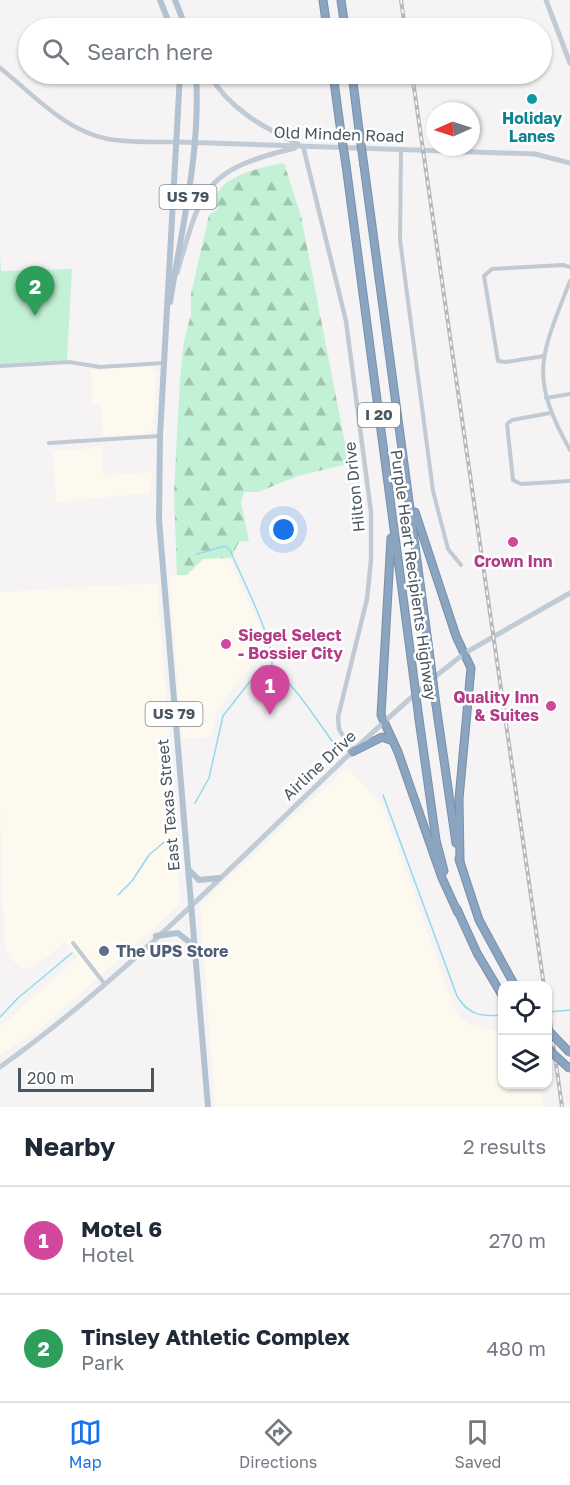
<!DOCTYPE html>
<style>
:root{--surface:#fff;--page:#f2f2f3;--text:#1f2937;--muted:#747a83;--line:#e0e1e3;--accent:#1a73e8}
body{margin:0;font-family:"Golos Text",sans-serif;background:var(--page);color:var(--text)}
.controls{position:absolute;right:18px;bottom:18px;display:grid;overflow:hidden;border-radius:12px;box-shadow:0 2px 4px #0004}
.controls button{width:54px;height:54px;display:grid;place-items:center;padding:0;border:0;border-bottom:2px solid var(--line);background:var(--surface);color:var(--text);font:30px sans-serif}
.compass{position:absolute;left:426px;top:102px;width:54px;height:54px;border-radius:50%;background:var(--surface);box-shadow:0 2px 4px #0004;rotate:267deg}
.scale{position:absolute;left:18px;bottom:15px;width:136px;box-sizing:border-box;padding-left:6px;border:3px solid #4a5661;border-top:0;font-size:16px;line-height:21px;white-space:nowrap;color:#4a5661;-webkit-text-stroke:4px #fff;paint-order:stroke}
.you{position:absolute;left:284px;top:530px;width:21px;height:21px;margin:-15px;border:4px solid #fff;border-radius:50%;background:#1a73e8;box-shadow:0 0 0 9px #1a73e833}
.badge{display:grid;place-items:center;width:39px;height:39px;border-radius:50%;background:var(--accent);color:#fff;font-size:20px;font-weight:700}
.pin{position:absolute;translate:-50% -50px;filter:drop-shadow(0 2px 3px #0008)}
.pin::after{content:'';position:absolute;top:32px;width:21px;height:18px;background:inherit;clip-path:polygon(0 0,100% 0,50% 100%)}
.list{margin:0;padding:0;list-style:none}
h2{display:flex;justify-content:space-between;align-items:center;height:78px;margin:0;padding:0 24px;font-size:26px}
h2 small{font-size:20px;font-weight:400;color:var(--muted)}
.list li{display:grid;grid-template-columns:39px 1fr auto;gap:18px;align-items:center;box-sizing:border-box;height:108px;padding:0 24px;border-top:2px solid var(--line)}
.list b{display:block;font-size:22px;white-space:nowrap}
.list p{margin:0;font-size:20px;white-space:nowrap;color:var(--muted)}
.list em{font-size:20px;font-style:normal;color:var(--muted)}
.icon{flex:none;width:33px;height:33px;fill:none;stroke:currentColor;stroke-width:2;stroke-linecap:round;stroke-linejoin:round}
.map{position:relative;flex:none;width:570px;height:1107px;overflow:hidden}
.search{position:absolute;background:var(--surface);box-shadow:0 2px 4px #0004;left:18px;right:18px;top:18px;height:66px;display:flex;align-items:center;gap:15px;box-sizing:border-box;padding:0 21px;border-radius:33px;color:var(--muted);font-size:22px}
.sheet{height:294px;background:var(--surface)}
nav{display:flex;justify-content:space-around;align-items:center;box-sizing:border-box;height:84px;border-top:2px solid var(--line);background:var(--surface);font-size:16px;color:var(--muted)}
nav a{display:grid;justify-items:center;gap:3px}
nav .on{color:var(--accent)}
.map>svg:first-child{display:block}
.commercial{fill:#fdf9ef}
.green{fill:#c3f1d5}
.forest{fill:url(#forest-firs)}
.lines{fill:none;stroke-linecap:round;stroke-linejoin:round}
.stream{stroke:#90daee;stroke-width:1.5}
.motorway-casing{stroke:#7690ad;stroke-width:9}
.minor{stroke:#c1cad2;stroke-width:4}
.tertiary{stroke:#c1cad2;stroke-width:4.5}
.secondary{stroke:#c1cbd6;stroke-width:5}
.primary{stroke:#b3c2d1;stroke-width:6}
.motorway{stroke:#8ba5c1;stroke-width:7}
.rail-casing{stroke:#b5b8bd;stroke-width:4}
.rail{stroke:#fff;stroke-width:1.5;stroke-dasharray:4.5;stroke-linecap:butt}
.motorway-bridge-casing{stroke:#7690ad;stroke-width:9;stroke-linecap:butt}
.motorway-bridge{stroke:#8ba5c1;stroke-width:7}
.culture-dot{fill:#0f9aa8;stroke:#fff;stroke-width:2}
.hotel-dot{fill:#d1479c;stroke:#fff;stroke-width:2}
.service-dot{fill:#5c6f8a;stroke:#fff;stroke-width:2}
.labels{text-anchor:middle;stroke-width:5;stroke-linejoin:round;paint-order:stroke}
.shield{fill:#fff;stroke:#808990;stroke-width:1.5}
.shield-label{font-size:15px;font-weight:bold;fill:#4a5661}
.culture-label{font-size:16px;font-weight:bold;fill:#0d838f;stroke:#fff}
.street-label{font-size:16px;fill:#4a5661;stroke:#fff}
.hotel-label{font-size:16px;font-weight:bold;fill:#b23c85;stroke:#fff}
.service-label{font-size:16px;font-weight:bold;fill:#4e5e75;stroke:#fff;text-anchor:start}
</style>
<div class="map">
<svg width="570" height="1107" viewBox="0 0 570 1107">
<defs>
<pattern id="forest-firs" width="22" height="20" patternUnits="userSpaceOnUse" patternTransform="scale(1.5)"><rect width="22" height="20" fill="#c3f1d5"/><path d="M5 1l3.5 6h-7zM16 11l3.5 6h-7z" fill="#a0c6b0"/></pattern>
</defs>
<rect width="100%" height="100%" fill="#f5f3f3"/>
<!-- commercial -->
<g class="commercial">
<path d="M151,366L157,373L152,431L145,434L103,436L101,405H93L91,369Z"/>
<path d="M101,448L103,476L152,472L150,493L56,502L53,451Z"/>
<path d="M218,557L229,558L262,632L265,654L255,660L217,709L211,737L182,739L169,576L187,575L203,559Z"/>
<path d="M157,583L176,823L180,902L175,909L43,1027L0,1055V1027L77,957L65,942L48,957L24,970L9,958L4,940L0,812V592Z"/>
<path d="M347,767L383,807L455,1010L463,1020L474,1026L502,1033V1084L540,1085L543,1107H215L200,905Z"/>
</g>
<!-- green -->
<path class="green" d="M0,255L1,271L72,269L67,360L0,364Z"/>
<!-- forest -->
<path class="forest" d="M284,163L301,216L348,459L343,465L298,476L258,492H244L241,502L249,541L239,542L231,558L203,559L187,575H177L174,494L180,378L184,341L191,314V294L209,215L217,210C218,206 216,201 217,196C222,175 267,166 284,163Z"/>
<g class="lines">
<!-- stream -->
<g class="stream">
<path d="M197,554L225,546L230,550C239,573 279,648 271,668"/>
<path d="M383,795L457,996C468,1015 482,1017 502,1015"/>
<path d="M195,803L209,778L223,716L262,666C286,666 323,731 338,749"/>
<path d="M118,895L132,881L149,855L170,837"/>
<path d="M548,1012L570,1010"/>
<path d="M0,1017L18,998L72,953"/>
</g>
<defs>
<g id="motorway">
<path d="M323,0L327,28"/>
<path d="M341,0L345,28"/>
<path d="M333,74L341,133"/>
<path d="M352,74L359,130"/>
<path d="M346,165L412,665"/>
<path d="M364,166L429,650"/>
<path d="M415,512L456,636L471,668L459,799L460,862"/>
<path d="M391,538L381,715L398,752L442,878L458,913"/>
<path d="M436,705L456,843"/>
<path d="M419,719L436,840L444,871"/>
<path d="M352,752L382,737L393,741"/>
<path d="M459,859L479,920L515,986"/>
<path d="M457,909L477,953L502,995"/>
</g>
</defs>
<!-- motorway casing -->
<use href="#motorway" class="motorway-casing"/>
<!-- minor -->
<g class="minor">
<path d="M401,150L400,240L433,491L448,549L461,565"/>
<path d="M570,281C541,356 528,375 570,450"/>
<path d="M544,356L506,362L498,361L484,276L492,269L563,265L570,267"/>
<path d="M0,366L69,362L100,367L164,363"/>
<path d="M546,398L570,394"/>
<path d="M550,413L512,420L507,424L513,480L521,484L570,481"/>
<path d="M49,443L160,436"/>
<path d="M73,943L104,983"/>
</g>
<!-- tertiary -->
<g class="tertiary">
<path d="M0,68C33,94 65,131 108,139C131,143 155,142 178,142"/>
<path d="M303,146L346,321L371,512V560L367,599L338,717L339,729L352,752"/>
</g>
<!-- secondary -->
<g class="secondary">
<path d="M546,0L570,63"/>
<path d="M209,74C229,109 263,127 298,144"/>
<path d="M178,142L535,154L570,163"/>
<path d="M177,273C202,188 203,170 295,148"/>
<path d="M0,1067C158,955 290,801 437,675L465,653L570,593"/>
</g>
<!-- primary -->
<g class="primary">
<path d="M160,0L171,28"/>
<path d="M175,0L186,28"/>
<path d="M180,74L160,436L159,520L208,1107"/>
<path d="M170,302C182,227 201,150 196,74"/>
<path d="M189,870L199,880L219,878"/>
<path d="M156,936L178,933L193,945"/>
</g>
<!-- motorway -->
<use href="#motorway" class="motorway"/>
<defs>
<g id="rail">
<path d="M401,0L405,28"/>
<path d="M412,74L544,986"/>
<path d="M548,1006L562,1107"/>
</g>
</defs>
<!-- rail casing -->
<use href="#rail" class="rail-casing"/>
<!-- rail -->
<use href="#rail" class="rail"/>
<defs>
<g id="motorway-bridge">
<path d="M359,130L364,166"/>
<path d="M341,133L346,165"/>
<path d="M429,650L436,705"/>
<path d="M412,665L419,719"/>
<path d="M548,1030L570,1053"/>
<path d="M548,1049L570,1069"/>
</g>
</defs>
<!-- motorway-bridge casing -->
<use href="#motorway-bridge" class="motorway-bridge-casing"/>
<!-- motorway-bridge -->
<use href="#motorway-bridge" class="motorway-bridge"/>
</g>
<!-- markers -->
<circle class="culture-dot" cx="532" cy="99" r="6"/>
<g class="hotel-dot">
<circle cx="513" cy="542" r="6"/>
<circle cx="226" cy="644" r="6"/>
<circle cx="551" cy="706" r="6"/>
</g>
<circle class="service-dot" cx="104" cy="951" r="6"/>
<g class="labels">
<!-- shield labels -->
<g class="shield">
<rect x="159.5" y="185" width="57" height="24" rx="4.5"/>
<rect x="358" y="403" width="42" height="24" rx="4.5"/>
<rect x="145.5" y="702" width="57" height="24" rx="4.5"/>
</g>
<g class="shield-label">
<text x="188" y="202">US 79</text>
<text x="379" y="420">I 20</text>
<text x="174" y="719">US 79</text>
</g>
<!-- culture labels -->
<g class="culture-label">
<text x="532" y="124">Holiday<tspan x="532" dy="18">Lanes</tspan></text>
</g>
<!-- street labels -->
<g class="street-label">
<text transform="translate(339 134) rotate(2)" y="6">Old Minden Road</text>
<text transform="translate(354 487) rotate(-96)" y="6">Hilton Drive</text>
<text transform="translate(414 575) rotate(82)" y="6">Purple Heart Recipients Highway</text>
<text transform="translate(319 765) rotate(-43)" y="6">Airline Drive</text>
<text transform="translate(168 805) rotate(-95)" y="6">East Texas Street</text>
</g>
<!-- hotel labels -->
<g class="hotel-label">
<text x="513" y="567">Crown Inn</text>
<text x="238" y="641" text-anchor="start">Siegel Select<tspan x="238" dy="18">- Bossier City</tspan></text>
<text x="539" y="703" text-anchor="end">Quality Inn<tspan x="539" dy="18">&amp; Suites</tspan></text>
</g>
<!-- service labels -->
<g class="service-label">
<text x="116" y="957">The UPS Store</text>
</g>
</g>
</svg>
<div class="controls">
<button><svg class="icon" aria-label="locate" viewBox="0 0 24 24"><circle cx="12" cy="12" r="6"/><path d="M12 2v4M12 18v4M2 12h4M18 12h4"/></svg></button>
<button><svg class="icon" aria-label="layers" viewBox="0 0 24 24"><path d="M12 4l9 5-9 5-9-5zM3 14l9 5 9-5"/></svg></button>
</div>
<svg class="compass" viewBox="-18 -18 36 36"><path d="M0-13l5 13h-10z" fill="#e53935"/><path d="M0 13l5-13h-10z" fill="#747a83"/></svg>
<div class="scale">200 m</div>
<div class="you"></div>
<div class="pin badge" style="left:270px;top:715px;background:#d1479c">1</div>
<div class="pin badge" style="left:35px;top:316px;background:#2e9e5b">2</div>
<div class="search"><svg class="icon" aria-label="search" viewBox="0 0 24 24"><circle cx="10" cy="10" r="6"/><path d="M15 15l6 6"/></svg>Search here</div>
</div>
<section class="sheet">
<h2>Nearby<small>2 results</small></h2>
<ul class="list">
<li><span class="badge" style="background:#d1479c">1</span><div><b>Motel 6</b><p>Hotel</p></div><em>270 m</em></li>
<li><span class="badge" style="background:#2e9e5b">2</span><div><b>Tinsley Athletic Complex</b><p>Park</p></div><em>480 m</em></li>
</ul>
</section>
<nav>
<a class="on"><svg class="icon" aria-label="map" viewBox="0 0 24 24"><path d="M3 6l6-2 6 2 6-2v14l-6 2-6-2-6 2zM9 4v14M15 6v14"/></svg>Map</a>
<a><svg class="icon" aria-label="directions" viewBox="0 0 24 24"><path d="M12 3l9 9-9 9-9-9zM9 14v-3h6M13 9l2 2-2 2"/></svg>Directions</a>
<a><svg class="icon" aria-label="saved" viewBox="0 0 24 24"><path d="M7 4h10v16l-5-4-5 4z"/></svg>Saved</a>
</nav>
